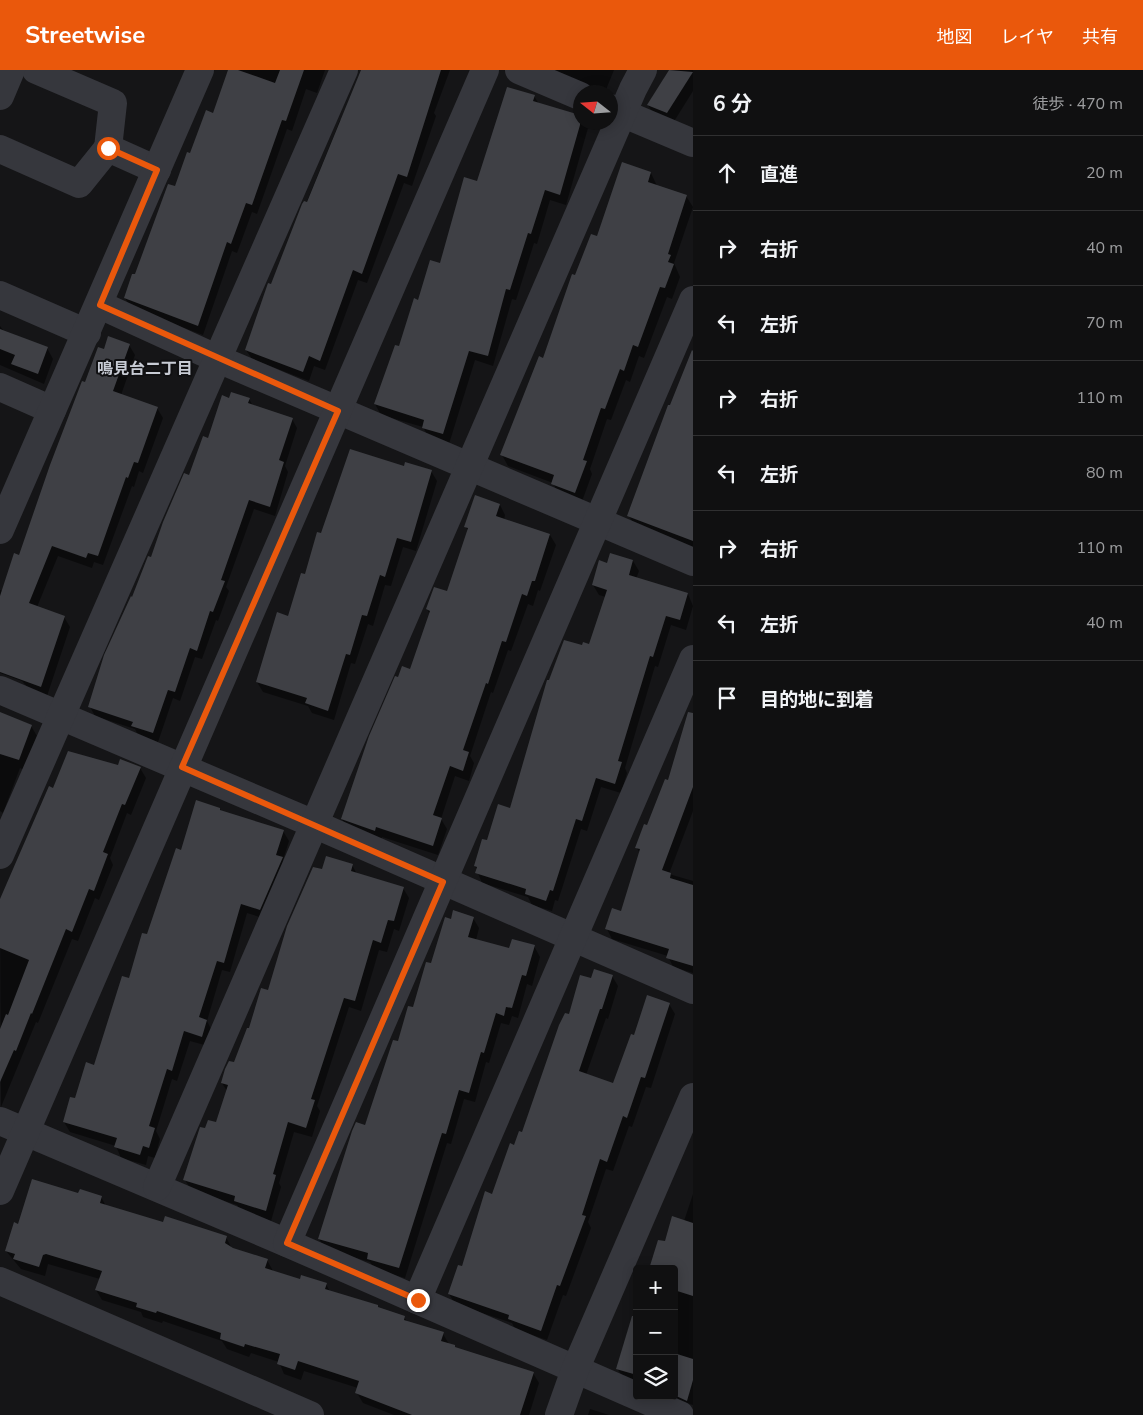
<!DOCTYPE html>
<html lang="ja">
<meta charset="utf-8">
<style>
:root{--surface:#101011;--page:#19191a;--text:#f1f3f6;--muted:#9c9d9f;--line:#303031;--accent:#ea580c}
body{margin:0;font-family:"Nunito Sans","Noto Sans JP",sans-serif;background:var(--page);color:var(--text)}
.controls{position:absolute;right:15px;bottom:15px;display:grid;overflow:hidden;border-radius:5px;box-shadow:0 2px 12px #0003}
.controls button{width:45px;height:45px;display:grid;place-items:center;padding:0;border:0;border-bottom:1px solid var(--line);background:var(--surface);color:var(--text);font:25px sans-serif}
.compass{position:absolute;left:573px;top:15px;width:45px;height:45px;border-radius:50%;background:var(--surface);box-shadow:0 2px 12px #0003;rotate:287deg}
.stop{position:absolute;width:15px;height:15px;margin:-11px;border:4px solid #ea580c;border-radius:50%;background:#fff}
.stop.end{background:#ea580c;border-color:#fff;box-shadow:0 1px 5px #0008}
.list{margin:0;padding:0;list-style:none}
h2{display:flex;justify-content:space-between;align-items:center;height:65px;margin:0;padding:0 20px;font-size:21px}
h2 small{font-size:16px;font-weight:400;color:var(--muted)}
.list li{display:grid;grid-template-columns:32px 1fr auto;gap:15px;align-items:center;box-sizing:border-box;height:75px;padding:0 20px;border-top:1px solid var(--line)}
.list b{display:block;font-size:19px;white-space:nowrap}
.list em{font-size:16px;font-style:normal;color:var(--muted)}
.icon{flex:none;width:28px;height:28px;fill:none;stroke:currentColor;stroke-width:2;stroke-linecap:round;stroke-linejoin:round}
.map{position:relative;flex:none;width:693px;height:1345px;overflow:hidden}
header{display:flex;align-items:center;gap:30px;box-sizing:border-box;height:70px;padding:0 25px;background:var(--accent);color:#fff}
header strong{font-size:24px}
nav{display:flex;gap:28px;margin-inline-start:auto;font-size:18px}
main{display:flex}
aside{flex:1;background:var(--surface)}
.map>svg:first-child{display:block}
.shadow{fill:#0007}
.building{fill:#3f4045}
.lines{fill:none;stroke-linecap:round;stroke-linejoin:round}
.minor{stroke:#36373d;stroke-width:28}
.route{stroke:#ea580c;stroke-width:6}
.labels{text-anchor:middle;stroke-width:4;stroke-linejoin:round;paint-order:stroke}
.neighbourhood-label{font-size:16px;font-weight:bold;fill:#c7cbd4;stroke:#101012}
</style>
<header>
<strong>Streetwise</strong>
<nav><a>地図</a><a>レイヤ</a><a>共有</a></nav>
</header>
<main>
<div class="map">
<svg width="693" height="1345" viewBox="0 0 693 1345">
<rect width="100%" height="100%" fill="#151517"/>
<!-- shadow -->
<g class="shadow">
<path d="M230,0H325L317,23L306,19L292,61L287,59L257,144L252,142L237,183L232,181L203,265L131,238L125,228L191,85L213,44Z"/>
<path d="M362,0H450L434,43L436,46L412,116L404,113L367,213L358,210L325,300L314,296L309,311L252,289L246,280L335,63L340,50L343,51Z"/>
<path d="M544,0H614L605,22H599Z"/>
<path d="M669,0H693V21L673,53L654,45L648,35Z"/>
<path d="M534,26L539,34L580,47V52H585L588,58L566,135L550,130L537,174L534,173L516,230L512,229L493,296L475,290L449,374L429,368L423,357L381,345L375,334L419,231L441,195L478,113Z"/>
<path d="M651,103L657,116L686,126L693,137L674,193L680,207L672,229L667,227L644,288L639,286L630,312L626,310L611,350L607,349L590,399L592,404L581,434L559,425L553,413L508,396L502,385L544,290L576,207L598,168Z"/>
<path d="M0,256L3,260L47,278L53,289L44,314L0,295Z"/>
<path d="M129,275L135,285L121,325L157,338L163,348L143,403L139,401L134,417L132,416L103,495L94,492L92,498L58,486L37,537L64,547L70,557L47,626L31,621L22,611L0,603V520L3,521L20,486L86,313L104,280Z"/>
<path d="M693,301V480L635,456L629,446L671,337Z"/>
<path d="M230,329H249L253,336L292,349L297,358L285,396L288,402L275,446L254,439L226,517L229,521L218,551L216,550L202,589L195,587L180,631L173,628L158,672L138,665L135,659L95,646L90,637L133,528L190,406Z"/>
<path d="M405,398L431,401L437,411L416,481L403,477L391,516L385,515L373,556L368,554L355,594L351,593L334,650L312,643L308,636L263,622L257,612L289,547L322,465Z"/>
<path d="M500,435L505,445L504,450L550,465L556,475L540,521L538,520L533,536L528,534L511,581L508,580L493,623L491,622L470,686L474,693L469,711L455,706L441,749L447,759L438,785L382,767L381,771L348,759L342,749L399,609L411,600L430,545L427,539L448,523L468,462L466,457Z"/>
<path d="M633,491L639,501L636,509L688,524L693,536L686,560L671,555L658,597L655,596L625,698L627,703L621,723L601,717L587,761L581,759L558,831L555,830L552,841L532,835L528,827L482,813L475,796L488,772L511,739L583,577L590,575L606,527L599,525L593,515L608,494Z"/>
<path d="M0,645L31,656L37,666L24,700L20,698L3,743L0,741Z"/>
<path d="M693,666V741L669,804L693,811V903L673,897L668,886L612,869L607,859L622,842L640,783L636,777Z"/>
<path d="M119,697L140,698L146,708L131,745L127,743L110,788L113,795L99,830L95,828L78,871L72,869L38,953L36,952L1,1037L0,830L54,719Z"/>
<path d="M220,739L222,742L283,761L289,771L283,790L288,799L266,849L247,843L230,902L222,900L207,951L212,961L208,976L190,971L177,1011L172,1009L156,1061L160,1069L155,1088L148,1086L146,1095L121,1088L116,1076L70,1062L64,1052L95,996L182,781Z"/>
<path d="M352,795L357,804L403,818L409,828L399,861L394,859L387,882L379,880L361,941L349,937L317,1036L320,1041L312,1067L294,1062L279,1113L281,1117L271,1151L241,1141L237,1135L191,1120L185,1110L206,1060L217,1053L227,1021L222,1013L234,994L269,922L323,801Z"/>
<path d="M473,848L479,858L476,870L510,880L534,876L540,887L532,916L527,914L518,948L512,946L509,955L501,953L489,993L486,992L475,1032L464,1029L451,1074L447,1073L405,1208L374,1199L370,1192L325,1179L319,1169L398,973L452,850Z"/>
<path d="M612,906L618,916L608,949L606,948L586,1005L614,1014L635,967L669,934L675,944L651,1018L646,1017L632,1057L629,1056L613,1101L606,1099L588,1152L591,1158L566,1226L563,1225L547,1270L515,1259L512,1253L455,1234L449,1224L522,1064L570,946L592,909Z"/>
<path d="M693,1124V1335L674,1329L672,1326H674V1199L684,1151Z"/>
<path d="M79,1125L101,1127L106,1136L164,1154L226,1167L232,1179L267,1190L273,1201L301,1210L326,1214L330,1222L377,1236L379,1239L404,1247L408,1253L443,1264L449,1274L456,1279L533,1303L539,1313L529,1345H394L363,1333L357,1323L358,1318L304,1301L301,1310L284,1304L279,1292L251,1283L249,1287L227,1279L222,1271L163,1251L162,1253L143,1247L141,1242L102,1230L96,1220L100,1209L48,1194L45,1206L21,1199L6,1181L19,1155Z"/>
<path d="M637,1241V1313L623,1308L617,1298Z"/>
<path d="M590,1339L609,1345H588Z"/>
</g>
<!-- building -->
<g class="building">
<path d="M228,0H238L275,13L280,0H304L286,51L282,50L252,135L246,133L231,174L227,172L198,256L124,228L132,204H135L168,114L175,116L187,82L190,83L206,40L213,43Z"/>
<path d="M361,0H441L407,107L398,104L362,204L353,200L320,291L309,286L303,302L245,280L268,213L271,214L302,134L304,131L307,132Z"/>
<path d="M669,0L693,2L667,43L647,35Z"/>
<path d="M507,17L535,25L533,31L580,45V55L560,125L545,120L531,164L528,163L510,220L506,219L488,286L469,281L443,364L422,358L424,350L374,334L395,275L399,276L414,228L418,230L430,190L440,193L464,107L477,111Z"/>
<path d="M622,92L651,102L648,112L687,125L668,184L671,185L668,192L674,194L665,218L660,217L638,277L633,275L624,301L620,299L605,339L601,338L583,390L587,391L575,423L551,414L554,405L500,385L539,286L543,288L572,204L575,205L591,164L597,166Z"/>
<path d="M0,259L48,277L38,304L11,294L15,285L0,279Z"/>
<path d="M108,266L130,274L113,321L158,337L138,393L134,392L128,408L126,407L98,486L88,483L86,488L52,476L29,533L65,546L41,617L0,602V526L14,483L19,485L50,395L82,311L85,312L98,277L104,279Z"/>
<path d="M692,280L693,281V471L627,446L668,335H670Z"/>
<path d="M231,322L250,328L248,333L293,348L279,390L284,392L270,437L249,430L221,510L225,511L213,542L210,541L197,581L190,578L175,622L168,620L153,663L131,656L133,652L88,637L104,585L131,526L132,527L148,486L151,487L163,452L184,403L189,405L203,366L208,368L222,325L229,328Z"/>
<path d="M350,379L404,396L405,392L432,400L411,472L397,468L385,507L380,505L367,546L362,545L350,585L346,584L328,641L305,633L307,628L256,612L277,542L288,546L301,503L305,504L317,462L321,463Z"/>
<path d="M475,425L500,434L496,446L550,464L535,511H532L527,526L522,524L506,572L502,571L488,614L486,613L463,680L469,682L463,701L450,696L433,745L442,748L433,776L376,757L375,761L341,749L369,666L395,606L398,607L402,596L410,599L430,541L426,539L434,517L447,521L468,458L464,457Z"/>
<path d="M610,483L633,490L629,505L688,523L680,550L666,546L653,587L650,586L618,691L622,692L615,714L596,708L582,751L576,749L553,821L550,820L546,831L525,824L526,819L475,803L477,797L474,796L482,769L487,770L498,734L510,738L547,610H549L564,570L582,575L583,572L589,574L607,520L592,515L599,490L607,493Z"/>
<path d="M0,642L32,655L19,690L0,684Z"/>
<path d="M688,642L693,643V717L662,800L671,803L670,808L693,815V896L666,888L669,879L605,859L612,838L621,841L640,779L635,778L644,754L647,755L665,709L668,710Z"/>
<path d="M68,681L118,695L120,689L141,697L125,735L122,734L103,782L108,784L94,821L89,819L72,862L66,859L32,944L31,943L16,981L14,980L0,1012V959L6,944L8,945L29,890L0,878V829L49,716L53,718Z"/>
<path d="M196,730L220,738V740L284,760L276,785L283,787L260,840L241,834L224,893L217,891L199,947L207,950L202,967L184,961L172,1001L167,999L149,1056L155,1058L149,1078L143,1076L140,1085L114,1077L117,1068L63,1052L70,1027L75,1028L86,992L94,995L122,906L129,908L142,863L147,864L176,778L181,780Z"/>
<path d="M326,786L353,794L351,801L404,817L394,851L388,850L381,873L373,870L355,931L344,928L311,1029L315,1030L306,1058L288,1052L273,1104L276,1105L266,1141L234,1131L235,1126L183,1110L200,1057L205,1058L208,1050L216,1052L228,1015L221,1013L225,999L229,991L234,992L247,958H249L261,918L268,920L287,856L313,797L322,799Z"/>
<path d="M453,840L474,847L468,867L509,878L512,869L535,875L526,906L522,905L512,938L506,937L504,946L496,943L484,983L481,982L469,1023L459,1020L446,1064L442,1063L399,1198L367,1189L368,1183L318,1169L352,1061L356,1052L365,1055L393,970L398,971L408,936L413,937L426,892L431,893L445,847L451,849Z"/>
<path d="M594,899L613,905L602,939H600L579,1001L613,1013L631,964L634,965L647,925L670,933L645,1008L641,1007L627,1048L623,1046L607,1092L600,1089L582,1145L586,1146L560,1216L557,1215L541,1261L508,1249L509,1245L448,1224L458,1195L462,1196L485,1121L492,1124L510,1073L514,1075L519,1061L522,1062L559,955L565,943L569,944L580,905L591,908Z"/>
<path d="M32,1109L78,1123L80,1119L102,1126L100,1133L163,1152L165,1146L227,1166L225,1173L233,1178L268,1189L265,1198L300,1209L301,1205L327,1213L325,1219L378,1235V1237L405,1246L404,1250L444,1262L441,1271L455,1275V1277L534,1302L520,1345H412L355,1323L359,1311L298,1291L295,1300L277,1294L280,1284L245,1274L244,1277L220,1269L221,1263L157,1241L156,1243L136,1237L137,1233L95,1220L102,1201L46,1184L43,1185L39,1197L13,1189L15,1184L5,1181L14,1152L18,1154Z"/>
<path d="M672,1146L693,1153V1226L674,1220V1199H649L658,1170L665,1171Z"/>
<path d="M632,1246H637V1305L616,1299Z"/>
<path d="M674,1283L693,1289V1310L687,1331L674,1325Z"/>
</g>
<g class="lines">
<!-- minor -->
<g class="minor">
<path d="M36,0L113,33L108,78"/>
<path d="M519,0L580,26"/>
<path d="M0,26L11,0"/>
<path d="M610,38L693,73"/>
<path d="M0,79L79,114L108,78L157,100"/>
<path d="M0,225L87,263"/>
<path d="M100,235L218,289L693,492"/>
<path d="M0,317L52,340"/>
<path d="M0,460L200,0"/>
<path d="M0,620L314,754L693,920"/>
<path d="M0,785L344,0"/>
<path d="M0,1051L287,1173L680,1345"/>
<path d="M157,1117L633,19L643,0"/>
<path d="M0,1121L485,0"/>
<path d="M287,1173L693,230"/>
<path d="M0,1211L310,1345"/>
<path d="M417,1230L693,589"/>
<path d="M559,1345L575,1300L693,1027"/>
</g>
</g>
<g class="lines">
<!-- route -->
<path class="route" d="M108,78L157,100L100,235L338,341L182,697L443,812L287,1173L418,1230"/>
</g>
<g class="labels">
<!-- neighbourhood labels -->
<g class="neighbourhood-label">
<text x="145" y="304">鳴見台二丁目</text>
</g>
</g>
</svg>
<div class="controls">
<button>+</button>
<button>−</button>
<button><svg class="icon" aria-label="layers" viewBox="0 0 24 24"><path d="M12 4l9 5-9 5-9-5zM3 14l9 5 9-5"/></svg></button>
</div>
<svg class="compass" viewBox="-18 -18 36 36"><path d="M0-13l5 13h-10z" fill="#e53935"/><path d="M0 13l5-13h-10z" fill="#9c9d9f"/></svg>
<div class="stop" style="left:108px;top:78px"></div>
<div class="stop end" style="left:418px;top:1230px"></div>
</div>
<aside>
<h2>6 分<small>徒歩 · 470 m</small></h2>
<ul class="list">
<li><svg class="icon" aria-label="ahead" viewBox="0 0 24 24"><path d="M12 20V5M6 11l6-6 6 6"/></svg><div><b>直進</b></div><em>20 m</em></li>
<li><svg class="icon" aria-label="right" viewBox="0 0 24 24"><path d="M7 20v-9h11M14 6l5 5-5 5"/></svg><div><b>右折</b></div><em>40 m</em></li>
<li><svg class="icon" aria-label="left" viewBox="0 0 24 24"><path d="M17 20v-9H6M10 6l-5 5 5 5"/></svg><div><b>左折</b></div><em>70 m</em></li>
<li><svg class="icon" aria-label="right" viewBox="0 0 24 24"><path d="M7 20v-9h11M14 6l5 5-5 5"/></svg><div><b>右折</b></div><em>110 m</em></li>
<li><svg class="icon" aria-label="left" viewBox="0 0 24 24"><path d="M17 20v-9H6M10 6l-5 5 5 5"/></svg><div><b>左折</b></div><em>80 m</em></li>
<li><svg class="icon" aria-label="right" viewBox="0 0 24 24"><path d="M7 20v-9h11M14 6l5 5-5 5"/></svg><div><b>右折</b></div><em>110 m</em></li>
<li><svg class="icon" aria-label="left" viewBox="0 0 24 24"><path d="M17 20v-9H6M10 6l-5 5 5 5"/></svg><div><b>左折</b></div><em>40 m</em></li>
<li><svg class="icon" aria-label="arrive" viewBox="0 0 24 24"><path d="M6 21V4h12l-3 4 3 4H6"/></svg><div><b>目的地に到着</b></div></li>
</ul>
</aside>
</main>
